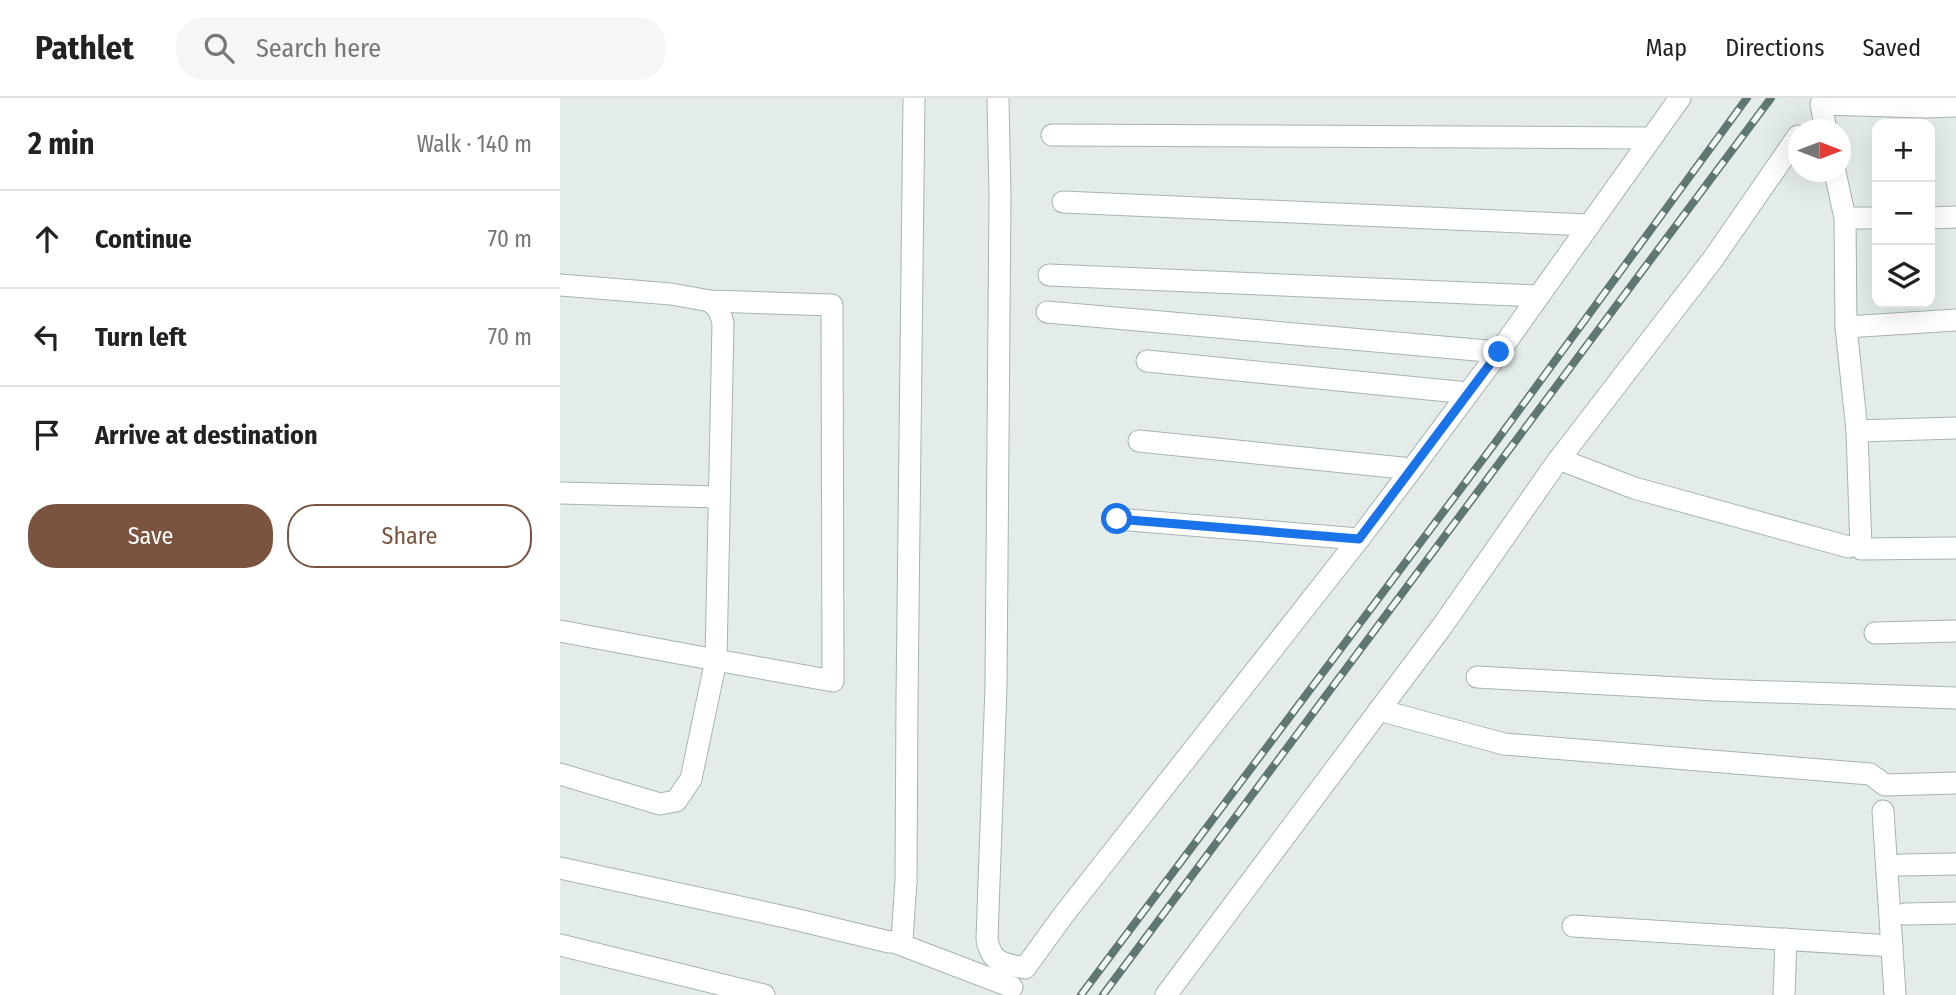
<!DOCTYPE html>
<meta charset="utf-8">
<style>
:root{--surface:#fff;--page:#f6f6f6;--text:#222;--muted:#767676;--line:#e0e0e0;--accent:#7b5441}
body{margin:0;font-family:"Fira Sans Condensed",sans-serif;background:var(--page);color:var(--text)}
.controls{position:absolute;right:21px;top:21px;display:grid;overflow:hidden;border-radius:14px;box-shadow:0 7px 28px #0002}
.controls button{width:63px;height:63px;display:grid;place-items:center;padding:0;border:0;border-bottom:2px solid var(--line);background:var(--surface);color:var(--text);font:35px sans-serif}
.compass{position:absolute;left:1228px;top:21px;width:63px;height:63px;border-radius:50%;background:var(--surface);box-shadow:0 7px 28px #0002;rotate:90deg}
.stop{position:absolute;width:21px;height:21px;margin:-16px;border:5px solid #1a73e8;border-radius:50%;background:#fff}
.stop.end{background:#1a73e8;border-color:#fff;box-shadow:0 2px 7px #0008}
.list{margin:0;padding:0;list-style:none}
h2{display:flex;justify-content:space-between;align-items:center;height:91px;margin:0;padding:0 28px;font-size:30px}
h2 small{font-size:23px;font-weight:400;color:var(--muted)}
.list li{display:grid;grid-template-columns:46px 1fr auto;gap:21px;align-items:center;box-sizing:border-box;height:98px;padding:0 28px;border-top:2px solid var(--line)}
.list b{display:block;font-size:26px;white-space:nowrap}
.list em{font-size:23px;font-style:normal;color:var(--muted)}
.actions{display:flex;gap:14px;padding:21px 28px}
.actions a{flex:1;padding:16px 0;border:2px solid var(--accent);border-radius:28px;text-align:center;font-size:24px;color:var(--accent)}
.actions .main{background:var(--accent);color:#fff}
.icon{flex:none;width:38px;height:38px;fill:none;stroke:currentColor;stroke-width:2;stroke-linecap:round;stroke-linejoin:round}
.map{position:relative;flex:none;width:1396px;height:897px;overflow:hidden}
header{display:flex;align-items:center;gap:42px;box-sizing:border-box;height:98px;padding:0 35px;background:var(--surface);border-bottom:2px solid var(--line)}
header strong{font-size:33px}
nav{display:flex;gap:38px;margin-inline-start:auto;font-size:24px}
.search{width:490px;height:63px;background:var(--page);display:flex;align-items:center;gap:18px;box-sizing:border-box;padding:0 24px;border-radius:28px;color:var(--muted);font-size:26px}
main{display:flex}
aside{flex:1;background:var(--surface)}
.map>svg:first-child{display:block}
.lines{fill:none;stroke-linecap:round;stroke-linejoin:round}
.minor-casing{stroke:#a6b4b0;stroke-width:23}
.minor{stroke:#fff;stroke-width:21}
.rail-casing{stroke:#5f7773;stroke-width:8}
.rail{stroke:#f3f8f6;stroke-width:5;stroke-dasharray:16;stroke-linecap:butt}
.route{stroke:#1a73e8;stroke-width:9}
</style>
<header>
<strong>Pathlet</strong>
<div class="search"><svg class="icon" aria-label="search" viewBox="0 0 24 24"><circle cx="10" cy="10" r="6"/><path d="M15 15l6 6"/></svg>Search here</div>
<nav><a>Map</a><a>Directions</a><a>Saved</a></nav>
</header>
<main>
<aside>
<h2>2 min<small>Walk · 140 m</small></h2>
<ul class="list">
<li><svg class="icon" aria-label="ahead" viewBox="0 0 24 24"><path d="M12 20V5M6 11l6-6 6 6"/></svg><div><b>Continue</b></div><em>70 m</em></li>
<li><svg class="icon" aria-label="left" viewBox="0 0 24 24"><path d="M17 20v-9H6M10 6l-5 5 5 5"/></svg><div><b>Turn left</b></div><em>70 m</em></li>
<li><svg class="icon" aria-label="arrive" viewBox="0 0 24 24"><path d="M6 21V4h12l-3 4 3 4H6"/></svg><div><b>Arrive at destination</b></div></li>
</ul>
<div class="actions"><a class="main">Save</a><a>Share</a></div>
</aside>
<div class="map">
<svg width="1396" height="897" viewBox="0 0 1396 897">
<rect width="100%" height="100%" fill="#e3ece9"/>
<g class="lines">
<defs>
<g id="minor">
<path d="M438,0L440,98L436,588L427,841C431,865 443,866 465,870L505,815L799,441L852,371L939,254L1120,0"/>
<path d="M1266,32L1261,6L1365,9L1396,8"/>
<path d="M492,37L1091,40"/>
<path d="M1275,74L1285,120L1286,229L1297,333L1301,451L1396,450"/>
<path d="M503,104L1029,127"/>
<path d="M1285,120H1317"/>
<path d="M1370,120L1396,119"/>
<path d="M489,177L977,198"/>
<path d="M0,187L111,196L150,203L272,207L273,583L156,562L131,681L116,703L100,706L0,676"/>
<path d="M487,214L939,254"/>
<path d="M1286,229L1396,222"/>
<path d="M587,263L908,295"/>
<path d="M1297,333L1396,330"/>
<path d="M579,343L852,371"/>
<path d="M999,361L1074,390L1289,449"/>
<path d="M0,395L159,399"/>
<path d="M557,421L799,441"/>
<path d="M0,533L156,562L163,225L159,212L150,203"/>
<path d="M1315,535L1396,533"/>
<path d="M917,579L1155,592L1396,600"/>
<path d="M819,612L944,646L1310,676L1325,687L1396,685"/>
<path d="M1323,713L1335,897"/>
<path d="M1341,767L1396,766"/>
<path d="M0,770L230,820L329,844L339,843L342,841L346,783L347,601L354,0"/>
<path d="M1345,816L1396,815"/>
<path d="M1013,828L1332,848"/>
<path d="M334,844L452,889"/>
<path d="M0,847L204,897"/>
<path d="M606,897L883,527L994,368L1153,161L1238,38"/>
<path d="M1224,897L1226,841"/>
</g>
</defs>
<!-- minor casing -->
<use href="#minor" class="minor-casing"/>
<!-- minor -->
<use href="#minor" class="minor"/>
<defs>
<g id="rail">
<path d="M521,897L935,345L1187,0"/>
<path d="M543,897L1211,0"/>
</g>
</defs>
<!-- rail casing -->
<use href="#rail" class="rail-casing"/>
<!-- rail -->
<use href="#rail" class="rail"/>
</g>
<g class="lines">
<!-- route -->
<path class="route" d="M557,421L799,441L939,254"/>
</g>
</svg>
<div class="controls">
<button>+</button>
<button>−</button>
<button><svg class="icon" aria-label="layers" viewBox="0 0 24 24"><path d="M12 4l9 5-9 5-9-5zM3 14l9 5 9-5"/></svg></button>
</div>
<svg class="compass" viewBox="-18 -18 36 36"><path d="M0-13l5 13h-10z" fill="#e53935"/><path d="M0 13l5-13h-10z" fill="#767676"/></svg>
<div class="stop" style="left:557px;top:421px"></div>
<div class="stop end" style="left:939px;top:254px"></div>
</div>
</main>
